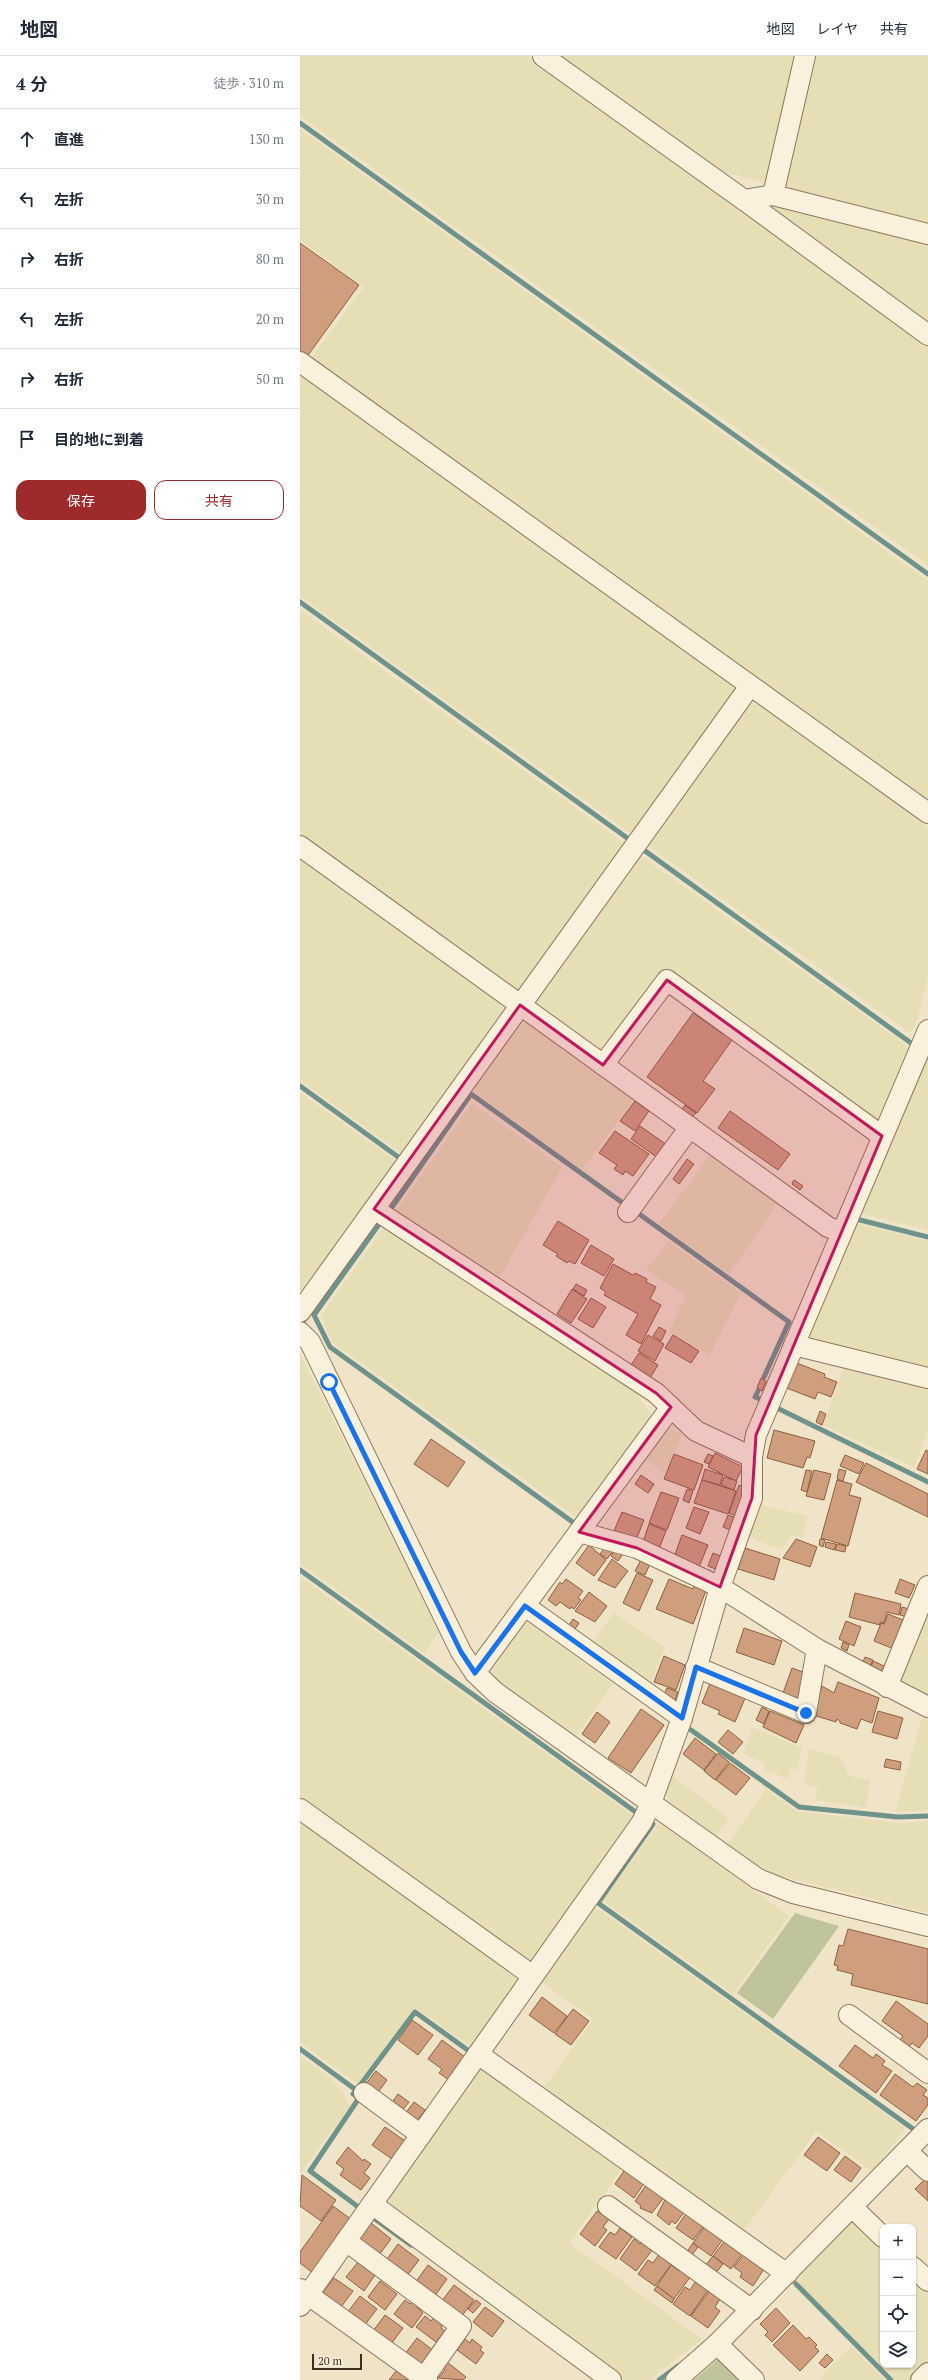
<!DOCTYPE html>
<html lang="ja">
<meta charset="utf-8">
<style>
:root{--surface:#fff;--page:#f6f6f7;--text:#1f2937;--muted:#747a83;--line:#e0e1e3;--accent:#9e2a2b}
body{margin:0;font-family:"PT Serif","Noto Sans JP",serif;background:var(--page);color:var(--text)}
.controls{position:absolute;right:12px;bottom:12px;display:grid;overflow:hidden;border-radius:8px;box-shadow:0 1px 3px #0004}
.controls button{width:36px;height:36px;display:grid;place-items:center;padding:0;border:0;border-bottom:1px solid var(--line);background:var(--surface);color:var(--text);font:20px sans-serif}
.scale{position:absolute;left:12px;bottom:10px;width:50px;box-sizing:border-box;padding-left:4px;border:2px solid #3d2e20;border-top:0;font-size:11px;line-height:14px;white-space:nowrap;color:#3d2e20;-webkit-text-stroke:3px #f7eed8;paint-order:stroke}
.stop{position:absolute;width:12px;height:12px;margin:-9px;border:3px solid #1a73e8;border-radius:50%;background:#fff}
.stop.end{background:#1a73e8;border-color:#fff;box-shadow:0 1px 4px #0008}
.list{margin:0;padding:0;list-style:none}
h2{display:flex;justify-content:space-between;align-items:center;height:52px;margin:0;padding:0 16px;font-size:17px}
h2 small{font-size:13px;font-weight:400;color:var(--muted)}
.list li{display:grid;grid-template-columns:26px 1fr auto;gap:12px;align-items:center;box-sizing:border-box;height:60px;padding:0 16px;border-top:1px solid var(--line)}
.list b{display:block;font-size:15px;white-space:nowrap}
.list em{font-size:13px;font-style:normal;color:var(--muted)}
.actions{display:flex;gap:8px;padding:12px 16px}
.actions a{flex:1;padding:9px 0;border:1px solid var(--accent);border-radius:12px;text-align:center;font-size:14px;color:var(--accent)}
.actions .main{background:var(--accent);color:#fff}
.icon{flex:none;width:22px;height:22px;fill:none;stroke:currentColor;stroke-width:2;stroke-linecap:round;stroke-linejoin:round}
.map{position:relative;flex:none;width:628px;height:2324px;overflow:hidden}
header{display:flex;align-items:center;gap:24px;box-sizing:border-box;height:56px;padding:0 20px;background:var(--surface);border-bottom:1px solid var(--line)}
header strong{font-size:19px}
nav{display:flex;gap:22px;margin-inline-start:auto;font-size:14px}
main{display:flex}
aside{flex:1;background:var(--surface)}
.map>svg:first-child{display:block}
.farmland{fill:#e6deb5}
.cemetery{fill:#bfc49a}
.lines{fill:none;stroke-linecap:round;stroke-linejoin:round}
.stream{stroke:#6f938a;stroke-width:5}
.building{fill:#cf9f7d;stroke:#8d5f41}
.minor-casing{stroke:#8d765c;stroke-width:22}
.minor{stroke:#faf1dc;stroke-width:20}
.route{stroke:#1a73e8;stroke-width:5}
.marked{fill:#c2185b;fill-opacity:0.2;stroke:#c2185b;stroke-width:3;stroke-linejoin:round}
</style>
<header>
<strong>地図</strong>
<nav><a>地図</a><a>レイヤ</a><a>共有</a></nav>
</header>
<main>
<aside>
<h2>4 分<small>徒歩 · 310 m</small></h2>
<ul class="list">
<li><svg class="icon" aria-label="ahead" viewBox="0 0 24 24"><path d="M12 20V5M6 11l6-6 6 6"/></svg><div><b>直進</b></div><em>130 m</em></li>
<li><svg class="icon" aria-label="left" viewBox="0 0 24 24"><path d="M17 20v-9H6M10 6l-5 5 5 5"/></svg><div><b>左折</b></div><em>30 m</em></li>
<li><svg class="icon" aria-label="right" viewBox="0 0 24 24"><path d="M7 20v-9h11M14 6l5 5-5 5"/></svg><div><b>右折</b></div><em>80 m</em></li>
<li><svg class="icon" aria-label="left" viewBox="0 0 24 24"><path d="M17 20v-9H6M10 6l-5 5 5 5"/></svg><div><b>左折</b></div><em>20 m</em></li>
<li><svg class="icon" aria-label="right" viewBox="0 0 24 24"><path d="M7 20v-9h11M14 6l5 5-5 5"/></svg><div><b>右折</b></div><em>50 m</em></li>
<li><svg class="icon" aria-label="arrive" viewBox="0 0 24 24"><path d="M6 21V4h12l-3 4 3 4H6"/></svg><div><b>目的地に到着</b></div></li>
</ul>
<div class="actions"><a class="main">保存</a><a>共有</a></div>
</aside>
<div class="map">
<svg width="628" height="2324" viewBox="0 0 628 2324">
<rect width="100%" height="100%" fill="#f0e4c8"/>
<!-- farmland -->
<g class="farmland">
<path d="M0,0H229L628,288V509L0,60Z"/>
<path d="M255,0H497L468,127L413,113Z"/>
<path d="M517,0H628V167L485,132Z"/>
<path d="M0,73L628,525V752L9,305L64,231L0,184Z"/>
<path d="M478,145L628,183V270L474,160Z"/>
<path d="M0,317L436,631L333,779L0,540Z"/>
<path d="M0,554L327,789L225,932L216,937L0,781Z"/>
<path d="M459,648L628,772V921L616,967L610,977L346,788L447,650Z"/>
<path d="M338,798L610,992L580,1064H569L366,915L304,999L236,952L234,944Z"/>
<path d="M0,799L201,947L205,959L104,1099L0,1024Z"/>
<path d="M227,964L335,1042L282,1114L170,1033L219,966Z"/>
<path d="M628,994V1174L559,1157Z"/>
<path d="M0,1037L99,1107L0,1245Z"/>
<path d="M172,1047L262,1111L197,1226L94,1158Z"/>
<path d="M410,1099L478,1147L429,1218L359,1168Z"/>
<path d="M554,1167L628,1185V1315L503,1284Z"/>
<path d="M86,1168L335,1336L353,1361L279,1463L32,1286L21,1260Z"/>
<path d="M368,1185L441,1237L409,1299L369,1276L386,1240L346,1214Z"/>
<path d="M0,1298L139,1575L124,1597L0,1507Z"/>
<path d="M545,1309L628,1330V1375L614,1411L523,1369Z"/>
<path d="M366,1371L382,1379L364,1417L344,1402Z"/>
<path d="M459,1449L508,1460L502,1481L491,1478L482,1494L447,1480Z"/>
<path d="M0,1521L335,1761L234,1907L224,1905L0,1744Z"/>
<path d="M628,1549V1645L597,1625Z"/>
<path d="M314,1557L365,1591L349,1631L291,1588Z"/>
<path d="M227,1566L313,1628L276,1680L189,1618Z"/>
<path d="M624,1656L628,1658V1754L595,1756Z"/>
<path d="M452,1671L502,1692L497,1714L490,1712L488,1723L464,1714V1707L443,1697Z"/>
<path d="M509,1693L540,1701L549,1720L570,1724L566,1752L515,1744L517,1732L504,1727Z"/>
<path d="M372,1720L429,1762L416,1780L368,1744L366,1736Z"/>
<path d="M466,1733L496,1755L597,1767L628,1765V1857L466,1816L427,1789Z"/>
<path d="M0,1761L216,1917L218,1929L173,1992L116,1952L59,2029L0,1986Z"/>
<path d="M359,1767L489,1860L433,1938L303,1845Z"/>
<path d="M294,1850L605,2072L573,2116L516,2075L441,2179L241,2036L293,1963L240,1925Z"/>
<path d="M0,2000L30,2022L42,2036L50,2050L0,2117Z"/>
<path d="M182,2007L324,2110L269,2187L402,2283L349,2324H321L82,2151Z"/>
<path d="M555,2161L583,2188V2309H613V2218L628,2232V2308L612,2324H596L493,2223Z"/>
<path d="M551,2291L585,2324H518Z"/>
</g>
<!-- cemetery -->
<g class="cemetery">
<path d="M495,1857L539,1870L473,1963L437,1937Z"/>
<path d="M421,2300L447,2324H394Z"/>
</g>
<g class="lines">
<!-- stream -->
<g class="stream">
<path d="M0,67L628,518"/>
<path d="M0,546L330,784"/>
<path d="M341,792L611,987"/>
<path d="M0,1030L101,1103"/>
<path d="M90,1154L171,1038L327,1150"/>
<path d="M335,1155L489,1266L464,1321"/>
<path d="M560,1164L628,1181"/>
<path d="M80,1167L14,1259L30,1291L274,1467"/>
<path d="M458,1335L455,1341L460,1343"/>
<path d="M473,1350L628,1426"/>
<path d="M0,1514L337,1757"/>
<path d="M391,1674L499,1751L598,1761L628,1760"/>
<path d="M353,1768L298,1847L616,2075L614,2077"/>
<path d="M0,1993L56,2034L53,2038L59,2042L10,2115L61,2153"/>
<path d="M58,2032L115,1956L169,1995"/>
<path d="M75,2163L111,2189"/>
<path d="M496,2228L591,2324"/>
<path d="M359,2324L378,2310"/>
</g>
</g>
<!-- building -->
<g class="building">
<path d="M0,187L59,229L6,302L0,297Z"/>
<path d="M393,957L423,978L425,975L434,981L403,1025L415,1033L397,1057L347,1021Z"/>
<path d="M335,1045L349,1055L335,1075L320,1065Z"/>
<path d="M385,1049L396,1057L392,1061L382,1054Z"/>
<path d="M430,1055L490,1098L478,1114L418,1072Z"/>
<path d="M340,1070L367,1089L358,1102L331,1083Z"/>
<path d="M315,1075L349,1098L333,1120L325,1115L323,1119L314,1113L317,1109L299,1097Z"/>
<path d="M387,1103L394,1108L379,1128L373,1123Z"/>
<path d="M494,1124L503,1130L500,1134L492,1128Z"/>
<path d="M258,1165L289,1184L275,1208L269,1205L267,1207L256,1200L258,1198L243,1189Z"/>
<path d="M291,1189L314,1203L304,1220L281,1207Z"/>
<path d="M313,1208L333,1219L335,1217L347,1223L346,1226L356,1231L350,1243L361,1249L341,1288L326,1279L338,1258L304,1239L306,1236L300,1232Z"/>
<path d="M276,1228L287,1234L284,1240L273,1233Z"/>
<path d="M272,1233L287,1243L271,1267L257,1258Z"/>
<path d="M291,1242L306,1251L293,1272L278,1263Z"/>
<path d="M359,1271L366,1275L361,1285L353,1280Z"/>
<path d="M348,1279L364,1288L355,1305L338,1295Z"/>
<path d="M373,1279L399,1295L391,1307L365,1292Z"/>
<path d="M339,1297L358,1309L350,1322L331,1309Z"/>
<path d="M494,1306L525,1318L524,1321L537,1326L531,1341L518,1336L515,1343L484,1331Z"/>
<path d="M461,1322L466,1325L462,1335L457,1332Z"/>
<path d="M520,1355L526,1358L522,1369L516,1366Z"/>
<path d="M474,1374L515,1385L510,1402L507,1401L503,1412L467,1402Z"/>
<path d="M131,1383L165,1406L148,1431L114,1408Z"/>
<path d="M626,1394L628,1395V1418L617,1413Z"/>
<path d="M415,1397L443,1411L436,1425L408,1411Z"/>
<path d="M374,1398L403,1409L394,1434L364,1423Z"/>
<path d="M408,1398L413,1400L409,1408L404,1406Z"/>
<path d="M545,1399L564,1407L559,1418L540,1410Z"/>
<path d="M566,1407L628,1438V1461L556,1426Z"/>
<path d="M405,1413L423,1419L420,1429L402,1424Z"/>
<path d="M539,1413L546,1415L543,1425L537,1423Z"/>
<path d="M506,1414L512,1415L507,1436L501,1434Z"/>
<path d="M514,1414L531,1418L524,1444L506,1440Z"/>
<path d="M341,1419L354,1428L348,1437L335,1428Z"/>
<path d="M424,1421L437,1425L434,1434L421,1429Z"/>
<path d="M402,1424L436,1435L428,1458L394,1447Z"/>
<path d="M537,1424L552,1428L549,1439L561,1442L548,1490L521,1482Z"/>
<path d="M439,1429L447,1432L441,1462L429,1457Z"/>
<path d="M387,1433L393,1435L389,1447L383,1444Z"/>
<path d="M361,1436L379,1442L367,1474L349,1467Z"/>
<path d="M394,1451L409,1456L400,1478L386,1472Z"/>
<path d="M322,1456L344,1464L336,1484L314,1475Z"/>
<path d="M428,1459L440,1463L435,1476L423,1471Z"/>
<path d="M349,1468L366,1475L359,1493L343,1486Z"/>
<path d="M382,1479L408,1489L399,1511L374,1501Z"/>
<path d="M496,1483L517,1491L510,1511L483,1502Z"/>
<path d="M520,1483L525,1484L523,1491L519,1489Z"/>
<path d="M526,1486L536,1488L534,1494L525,1491Z"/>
<path d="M537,1488L546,1490L545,1496L535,1494Z"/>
<path d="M289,1489L306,1504L294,1520L276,1507Z"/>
<path d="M307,1489L314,1494L307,1503L300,1498Z"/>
<path d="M445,1492L480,1503L474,1524L438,1513Z"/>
<path d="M316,1493L323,1498L318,1505L311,1500Z"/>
<path d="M413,1497L426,1502L421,1515L408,1510Z"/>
<path d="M312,1503L328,1515L315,1532L298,1524Z"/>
<path d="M341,1504L350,1508L345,1519L335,1515Z"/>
<path d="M337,1517L353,1524L339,1555L323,1547Z"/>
<path d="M266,1523L283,1535L278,1542L281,1544L274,1553L271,1551L270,1553L260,1546L256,1550L248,1544L260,1526L262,1528Z"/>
<path d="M369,1523L393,1533L396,1527L407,1532L393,1568L356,1553Z"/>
<path d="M600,1523L615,1529L609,1542L595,1537Z"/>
<path d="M289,1536L307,1550L295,1566L275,1555Z"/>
<path d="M555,1537L601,1548L599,1559L587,1556L584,1567L580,1566V1569L549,1561Z"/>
<path d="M602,1551L609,1553L607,1561L600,1559Z"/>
<path d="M588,1558L603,1564L599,1574L601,1575L594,1593L574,1585L581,1567L584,1568Z"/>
<path d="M273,1563L279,1567L275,1573L269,1569Z"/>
<path d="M546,1565L561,1571L554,1590L539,1583Z"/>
<path d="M444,1572L482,1585L474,1609L436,1596Z"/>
<path d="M543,1586L549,1589L547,1595L541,1592Z"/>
<path d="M364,1600L385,1609L376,1634L354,1626Z"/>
<path d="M565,1601L573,1604L568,1617L560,1613Z"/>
<path d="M573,1605L584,1610L579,1621L569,1617Z"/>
<path d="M492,1612L508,1618L499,1643L483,1637Z"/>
<path d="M411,1625L446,1640L435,1666L418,1658L420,1655L402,1647Z"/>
<path d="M538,1626L579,1642L572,1667L561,1663L557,1673L540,1667V1665L537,1663L536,1666L513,1659L522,1630L534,1637Z"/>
<path d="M367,1632L378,1636L374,1647L362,1642Z"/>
<path d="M462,1651L469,1655L464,1668L456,1664Z"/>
<path d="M341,1653L364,1669L331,1717L308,1702Z"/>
<path d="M470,1655L504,1669L496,1687L463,1671Z"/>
<path d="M578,1655L603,1662L597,1683L572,1676Z"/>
<path d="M297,1656L310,1666L295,1687L282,1678Z"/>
<path d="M428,1674L443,1686L433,1698L418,1686Z"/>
<path d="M395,1682L416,1698L404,1714L383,1698Z"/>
<path d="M418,1697L429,1706L415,1724L404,1715Z"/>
<path d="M586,1703L601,1706L600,1714L584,1711Z"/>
<path d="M430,1707L450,1722L436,1739L416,1724Z"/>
<path d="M548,1873L628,1893V1948L551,1929L553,1918L537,1914L538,1910L534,1909L539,1889L543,1890Z"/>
<path d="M242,1941L267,1960L254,1977L229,1959Z"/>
<path d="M596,1945L628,1968V1980L619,1992L612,1987L609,1991L600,1984L603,1980L582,1965Z"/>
<path d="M273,1953L289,1965L271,1989L255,1978Z"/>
<path d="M112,1964L133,1979L118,1999L98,1984Z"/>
<path d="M142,1984L165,2001L149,2024L139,2017L142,2013L128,2003Z"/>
<path d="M555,1989L573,2002L576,1998L585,2005L582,2009L592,2015L576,2037L539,2010Z"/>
<path d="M76,2015L87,2024L76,2039L64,2030Z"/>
<path d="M595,2018L613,2031L617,2027L627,2034L623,2039L628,2042V2049L616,2065L580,2039Z"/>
<path d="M98,2038L109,2046L101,2056L91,2048Z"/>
<path d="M114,2046L125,2054L116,2066L105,2058Z"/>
<path d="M85,2071L105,2085L92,2103L72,2089Z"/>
<path d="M518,2081L540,2097L527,2115L504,2099Z"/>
<path d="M48,2091L63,2105L64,2103L71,2108L64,2117L70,2122L61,2134L40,2119L44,2113L36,2107Z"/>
<path d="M545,2100L561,2112L551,2126L534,2114Z"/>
<path d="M326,2112L345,2126L334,2142L315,2128Z"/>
<path d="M2,2119L36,2144L21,2165L0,2150Z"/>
<path d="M626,2122L628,2124V2145L615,2133Z"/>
<path d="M347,2128L365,2140L352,2157L340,2152L341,2150L335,2145Z"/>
<path d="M367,2140L386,2154L375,2168L372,2165L369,2169L357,2159Z"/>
<path d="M33,2150L52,2164L13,2217L0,2207V2196Z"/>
<path d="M297,2155L309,2163L303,2171L307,2174L295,2190L280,2178Z"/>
<path d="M388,2155L405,2168L393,2184L376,2172Z"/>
<path d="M71,2167L91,2183L79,2199L58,2184Z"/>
<path d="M405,2170L423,2183L411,2200L393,2187Z"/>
<path d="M320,2172L332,2181L316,2203L299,2191L310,2176L315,2179Z"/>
<path d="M427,2182L444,2195L431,2213L413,2200Z"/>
<path d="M334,2183L340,2188L342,2185L353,2193L336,2215L320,2203Z"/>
<path d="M393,2187L398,2191L391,2200L386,2197Z"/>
<path d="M98,2188L119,2204L106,2221L85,2206Z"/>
<path d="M446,2195L466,2210L453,2230L440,2221L442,2217L434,2211Z"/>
<path d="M360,2197L371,2209L355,2230L338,2218L348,2204L353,2207Z"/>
<path d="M413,2200L423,2208L415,2218L405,2210Z"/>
<path d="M58,2206L75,2219L64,2235L46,2221Z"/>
<path d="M128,2209L147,2223L134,2241L115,2227Z"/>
<path d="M371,2209L379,2215L380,2212L391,2220L374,2243L357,2230Z"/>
<path d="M34,2222L53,2235L41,2251L22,2237Z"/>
<path d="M80,2225L97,2238L85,2254L68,2241Z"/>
<path d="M396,2225L408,2234L390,2260L373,2248L385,2231L390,2234Z"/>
<path d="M154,2229L174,2244L161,2261L141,2246Z"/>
<path d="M357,2230L374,2243L372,2247L354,2234Z"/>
<path d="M409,2235L420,2243L415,2251L420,2255L408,2272L391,2260Z"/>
<path d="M60,2240L77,2253L64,2270L47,2257Z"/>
<path d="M105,2244L110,2248L112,2246L123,2257L112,2272L94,2258Z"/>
<path d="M176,2244L181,2248L173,2257L168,2253Z"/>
<path d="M185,2251L204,2265L192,2281L173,2266Z"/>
<path d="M476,2252L490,2267L472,2286L465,2279L468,2276L460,2268Z"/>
<path d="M85,2259L103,2272L91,2288L73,2275Z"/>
<path d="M125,2260L131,2265L134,2261L143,2268L141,2272L145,2275L136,2286L116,2271Z"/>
<path d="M493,2269L506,2283L509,2281L517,2289L515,2291L519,2295L500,2315L473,2289Z"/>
<path d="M117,2282L134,2295L123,2311L105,2298Z"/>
<path d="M165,2283L170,2287L172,2283L182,2291L180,2294L184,2297L176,2308L157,2294Z"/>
<path d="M527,2298L533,2304L525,2312L519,2307Z"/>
<path d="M147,2306L166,2321L163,2324L138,2322L145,2314L142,2312Z"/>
<path d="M100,2310L116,2324H89Z"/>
</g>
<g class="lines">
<defs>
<g id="minor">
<path d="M243,0L444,144L473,139L628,178"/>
<path d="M473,139L505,0"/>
<path d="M444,144L628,279"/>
<path d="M0,306L628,757"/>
<path d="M0,790L528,1171L541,1176"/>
<path d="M303,1009L367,924L582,1080"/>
<path d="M74,1153L356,1337L396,1375L452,1401"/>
<path d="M328,1156L390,1071"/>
<path d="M0,1256L450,630"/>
<path d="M0,1276L10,1286L161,1596L175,1617L195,1636L458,1823L493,1837L628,1870"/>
<path d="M494,1289L628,1322"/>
<path d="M279,1476L337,1492L420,1531L517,1593L628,1651"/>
<path d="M225,1550L382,1662"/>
<path d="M396,1611L506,1657L517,1593"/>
<path d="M175,1617L371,1351"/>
<path d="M587,1631L628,1530"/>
<path d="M0,1753L233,1920"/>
<path d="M549,1959L628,2017"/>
<path d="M178,1998L487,2218"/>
<path d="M64,2037L121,2079"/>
<path d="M607,2095L628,2115"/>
<path d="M72,2148L311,2324"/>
<path d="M308,2150L452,2254"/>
<path d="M553,2152L583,2181"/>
<path d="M46,2185L161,2270L124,2322"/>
<path d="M613,2211L628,2225"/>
<path d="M0,2233L127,2324"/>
<path d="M0,2250L342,1766L351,1747L382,1662L420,1531L452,1442V1401L456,1379L628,974"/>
<path d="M417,2288L454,2324"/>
<path d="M376,2324L417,2288L628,2073"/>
<path d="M621,2324L628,2317"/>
</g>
</defs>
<!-- minor casing -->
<use href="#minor" class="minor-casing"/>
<!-- minor -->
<use href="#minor" class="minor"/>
</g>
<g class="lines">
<!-- route -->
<path class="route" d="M29,1326L161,1596L175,1617L225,1550L382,1662L396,1611L506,1657"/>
</g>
<!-- marked area -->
<path class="marked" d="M367,924L582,1080L456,1379L452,1442L420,1531L337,1492L279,1476L371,1351L356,1337L74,1153L220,949L303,1009Z"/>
</svg>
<div class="controls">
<button>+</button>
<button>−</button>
<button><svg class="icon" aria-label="locate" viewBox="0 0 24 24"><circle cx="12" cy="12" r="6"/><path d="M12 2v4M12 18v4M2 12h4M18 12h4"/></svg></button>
<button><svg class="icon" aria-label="layers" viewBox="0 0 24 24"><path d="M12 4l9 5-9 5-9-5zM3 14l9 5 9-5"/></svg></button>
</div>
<div class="scale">20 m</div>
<div class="stop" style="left:29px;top:1326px"></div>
<div class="stop end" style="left:506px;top:1657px"></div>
</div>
</main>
